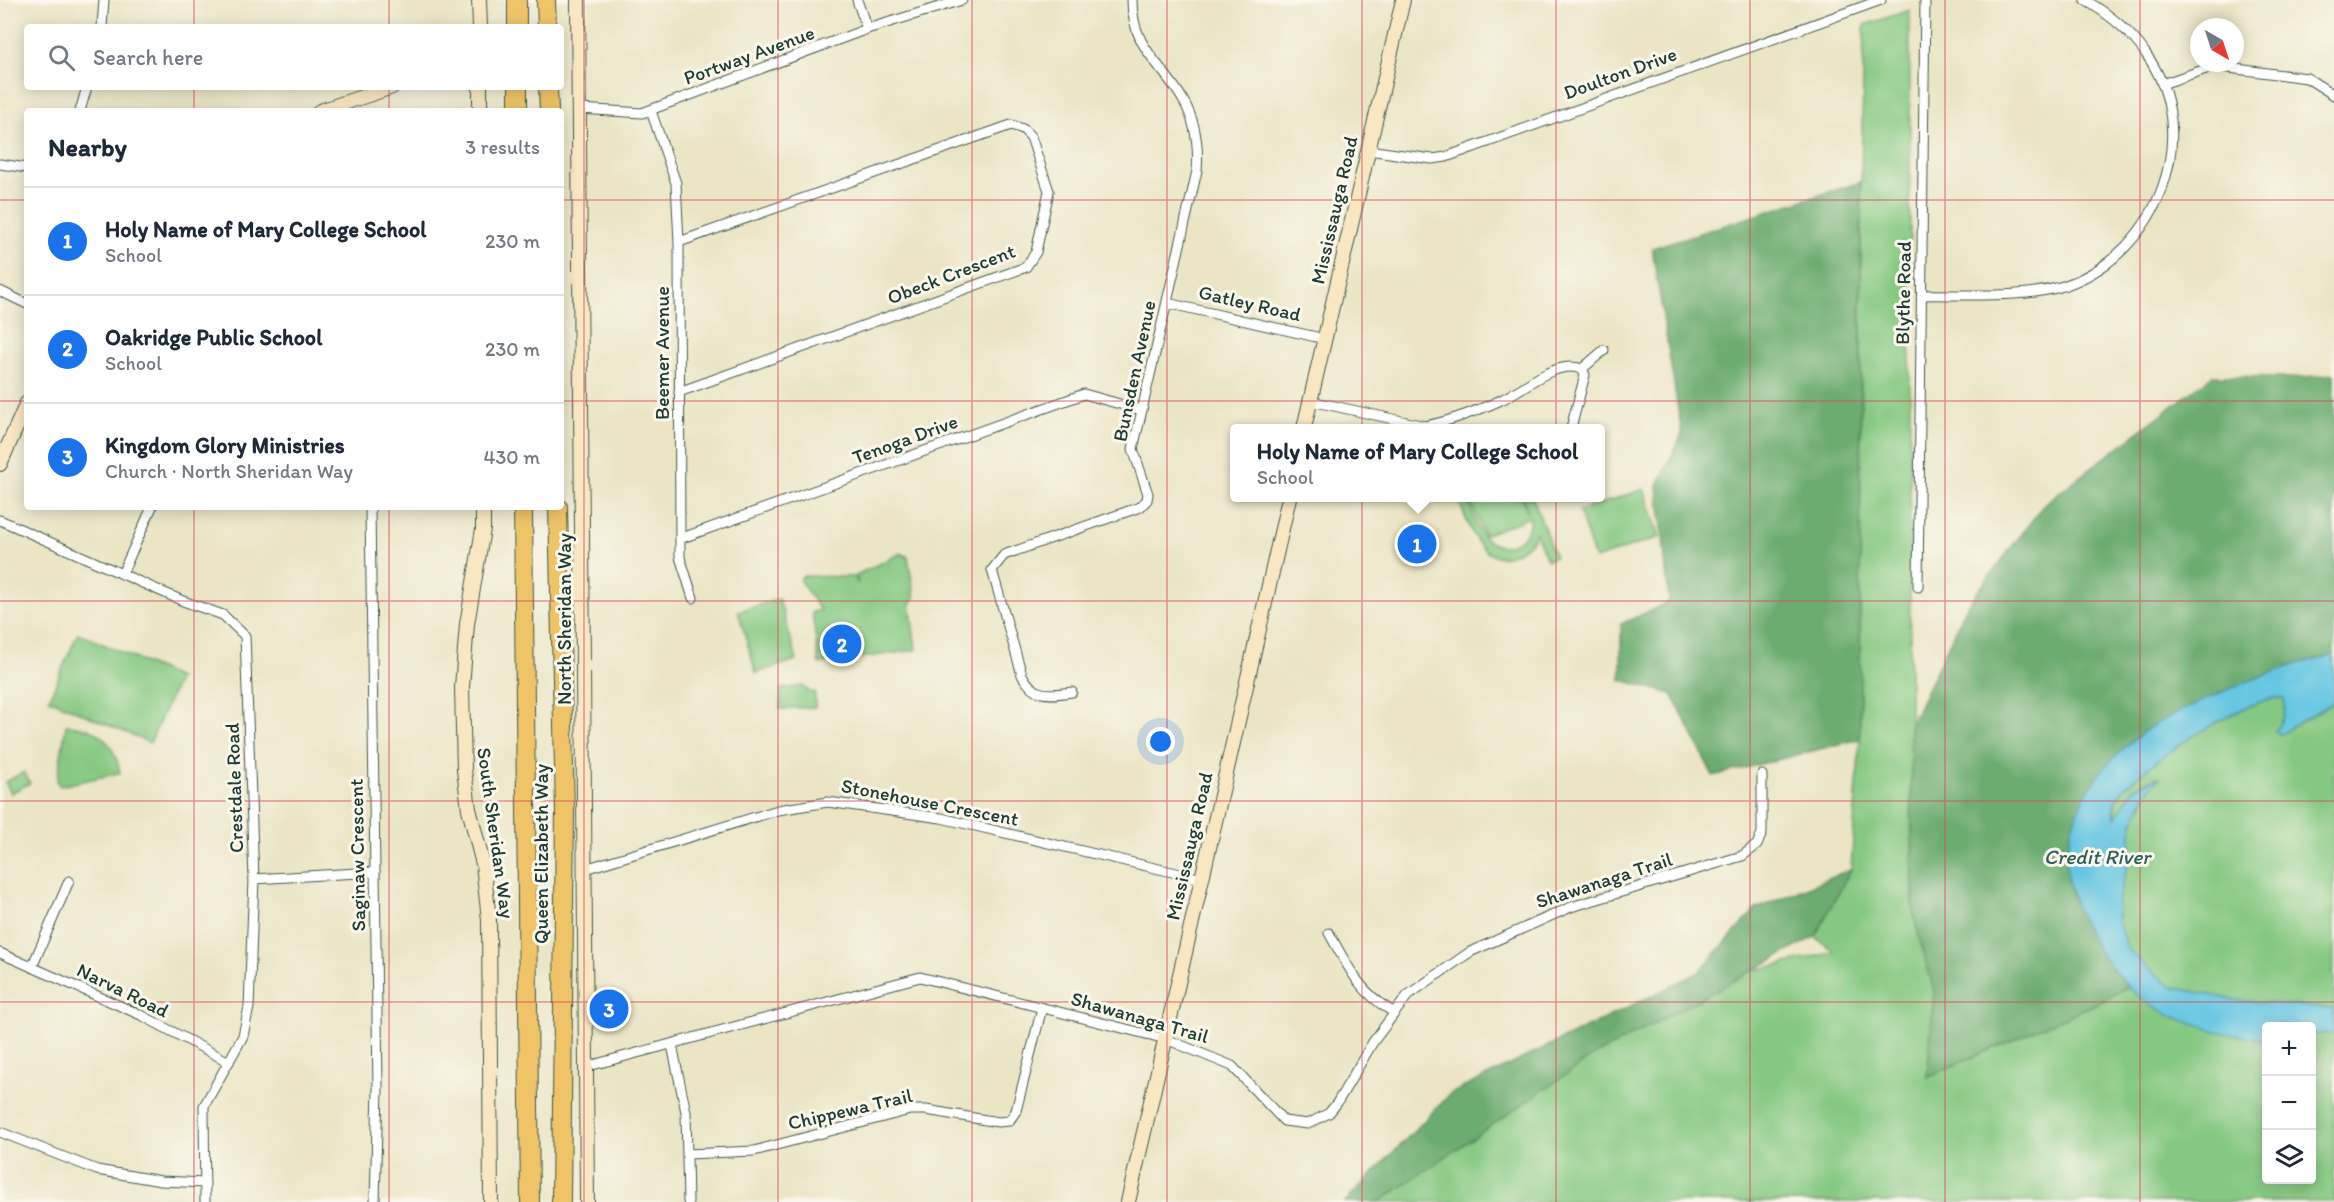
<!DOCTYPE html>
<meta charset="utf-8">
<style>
:root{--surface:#fff;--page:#f2f2f3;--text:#1f2937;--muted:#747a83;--line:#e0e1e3;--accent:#1a73e8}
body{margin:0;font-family:Itim,sans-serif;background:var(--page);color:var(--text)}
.controls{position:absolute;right:18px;bottom:18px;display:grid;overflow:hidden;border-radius:6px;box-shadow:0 3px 15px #0003}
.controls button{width:54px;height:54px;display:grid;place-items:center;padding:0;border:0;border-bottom:2px solid var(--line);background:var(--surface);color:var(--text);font:30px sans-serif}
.compass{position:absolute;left:2190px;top:18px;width:54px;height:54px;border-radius:50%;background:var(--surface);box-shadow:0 3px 15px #0003;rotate:141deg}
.you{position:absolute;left:1161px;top:742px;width:21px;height:21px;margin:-15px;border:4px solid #fff;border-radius:50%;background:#1a73e8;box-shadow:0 0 0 9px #1a73e833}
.badge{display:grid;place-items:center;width:39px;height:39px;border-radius:50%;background:var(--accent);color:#fff;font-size:20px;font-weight:700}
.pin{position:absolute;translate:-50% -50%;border:3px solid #fff;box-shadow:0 2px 6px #0006}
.popup{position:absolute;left:1230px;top:424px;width:375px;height:78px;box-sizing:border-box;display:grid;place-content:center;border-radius:6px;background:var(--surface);filter:drop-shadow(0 2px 4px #0005);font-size:20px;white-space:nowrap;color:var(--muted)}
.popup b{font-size:22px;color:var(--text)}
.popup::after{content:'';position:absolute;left:50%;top:100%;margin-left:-12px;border:12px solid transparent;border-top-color:var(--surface)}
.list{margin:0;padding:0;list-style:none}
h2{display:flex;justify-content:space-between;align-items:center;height:78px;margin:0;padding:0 24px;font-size:26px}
h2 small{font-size:20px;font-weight:400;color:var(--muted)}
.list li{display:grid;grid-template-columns:39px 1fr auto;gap:18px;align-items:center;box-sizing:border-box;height:108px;padding:0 24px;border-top:2px solid var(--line)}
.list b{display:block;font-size:22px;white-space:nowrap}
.list p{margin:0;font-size:20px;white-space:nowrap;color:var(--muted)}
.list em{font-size:20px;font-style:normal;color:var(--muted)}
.icon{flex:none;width:33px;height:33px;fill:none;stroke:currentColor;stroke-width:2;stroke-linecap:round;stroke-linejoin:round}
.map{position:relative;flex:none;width:2334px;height:1202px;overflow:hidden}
.search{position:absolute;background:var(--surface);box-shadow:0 3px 15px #0003;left:24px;top:24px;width:540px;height:66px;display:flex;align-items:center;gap:15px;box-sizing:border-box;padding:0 21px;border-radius:6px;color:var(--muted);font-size:22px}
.panel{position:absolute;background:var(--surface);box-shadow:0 3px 15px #0003;left:24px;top:108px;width:540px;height:402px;border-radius:6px}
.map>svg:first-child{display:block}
.green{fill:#85c881;stroke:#52825a;stroke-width:1.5;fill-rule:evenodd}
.forest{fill:#6cac6f;stroke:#467452;stroke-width:1.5}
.water{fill:#64c5e2;stroke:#42818b;stroke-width:1.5}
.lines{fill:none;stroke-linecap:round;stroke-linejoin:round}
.street-casing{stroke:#3e564a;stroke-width:11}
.secondary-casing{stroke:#3e564a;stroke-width:16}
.highway-casing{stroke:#3e564a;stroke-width:20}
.street{stroke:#fff;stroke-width:9}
.secondary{stroke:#f9e7c3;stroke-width:14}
.highway{stroke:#efc469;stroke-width:18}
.grid{fill:none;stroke:#d1495b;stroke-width:1.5;stroke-opacity:0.55}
.labels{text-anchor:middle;stroke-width:6;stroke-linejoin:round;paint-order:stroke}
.street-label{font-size:20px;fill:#1f3d34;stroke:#fbf7ec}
.water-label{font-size:21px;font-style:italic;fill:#305f60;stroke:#fbf7ec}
</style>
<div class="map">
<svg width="2334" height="1202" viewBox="0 0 2334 1202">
<rect width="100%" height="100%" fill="#fbf7ec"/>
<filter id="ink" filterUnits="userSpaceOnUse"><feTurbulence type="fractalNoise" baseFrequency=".0167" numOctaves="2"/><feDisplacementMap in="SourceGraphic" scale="12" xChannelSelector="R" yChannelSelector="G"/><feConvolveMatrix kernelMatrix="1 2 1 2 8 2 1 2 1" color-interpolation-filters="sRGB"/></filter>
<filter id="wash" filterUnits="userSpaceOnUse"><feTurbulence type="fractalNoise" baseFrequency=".008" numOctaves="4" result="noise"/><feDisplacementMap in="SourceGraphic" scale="24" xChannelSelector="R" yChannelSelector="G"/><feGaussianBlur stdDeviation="1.35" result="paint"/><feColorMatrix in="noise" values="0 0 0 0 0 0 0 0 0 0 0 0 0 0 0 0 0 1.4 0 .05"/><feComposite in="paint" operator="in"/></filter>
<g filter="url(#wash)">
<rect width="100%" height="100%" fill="#ebe5c6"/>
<!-- green -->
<g class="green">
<path d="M1910,10V725L1913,908L2121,829L2142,807L2146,793L2158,777L2143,783L2116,817L2115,800C2121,793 2126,785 2132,778C2153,758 2256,693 2283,698C2288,712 2284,718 2275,730L2279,734L2334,702V1202H1362L1712,980L1835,952L1815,937L1851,869L1860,739L1861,182L1864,25ZM2266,1026H2312V1180H2266Z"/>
<path d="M1644,489L1660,537L1595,559L1579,511Z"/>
<path d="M1458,498H1468C1472,510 1475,527 1484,537C1501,556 1531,542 1530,517L1484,535L1469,498H1522L1528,513L1523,498H1533L1555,557L1547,560L1536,533C1533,542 1525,548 1517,552C1480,572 1467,521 1458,498Z"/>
<path d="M901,553L908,557L915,599L910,603L916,650L819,664L812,612L820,610L800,581L802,576L854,577L858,584L856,575Z"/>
<path d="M779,599L797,660L756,673L738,611Z"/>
<path d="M78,633L179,678L150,743L49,699Z"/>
<path d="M803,686L810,692H815V707L780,709L781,689Z"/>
<path d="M66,725C98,726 115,742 120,773L60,786L57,782Z"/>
<path d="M24,772L30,783L11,793L5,782Z"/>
</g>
<!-- forest -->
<g class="forest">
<path d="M1861,182L1860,739L1713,776L1672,694L1621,680V624L1669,602L1658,485L1682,434L1652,248Z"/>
<path d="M2334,374V655L2319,661L2296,664L2176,715L2112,759L2111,968L2129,986L2105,1000L1927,1077L1934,992L1914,918L1910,725L1967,606L2045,503L2212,376L2283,377V379Z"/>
<path d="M1851,869L1815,937L1592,1057L1379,1202H1345L1450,1094L1698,973L1756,909Z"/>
</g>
<!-- water -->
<path class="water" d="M2334,655V702L2279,734L2275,730C2283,718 2288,712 2283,698C2252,692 2132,771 2116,799C2113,805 2114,812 2116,817L2134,788L2160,777L2146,793L2132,826L2128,864L2118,901V922L2127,948L2150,970L2172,987L2235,1000L2334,1009V1034H2312V1026H2266V1039C2227,1037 2170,1021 2139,996C2104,967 2062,902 2067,854C2070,820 2088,782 2114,758C2125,747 2139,734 2152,726C2191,704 2252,678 2294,665C2308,661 2321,660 2334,655Z"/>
</g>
<g filter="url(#ink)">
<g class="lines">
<defs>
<g id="street">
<path d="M857,0L867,29"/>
<path d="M102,27L104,0"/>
<path d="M2162,84L2206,69L2221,67L2307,78L2334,95"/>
<path d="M580,109L642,113L867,29L962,0"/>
<path d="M80,111L87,87"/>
<path d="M651,111L676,183L679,242L680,557L693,598"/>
<path d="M1368,150L1432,159L1446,157L1881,0"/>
<path d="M0,164L27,168"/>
<path d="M679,242L1011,125L1023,129L1031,137L1049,191L1036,252L1026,267L679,392"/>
<path d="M0,291L27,304"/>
<path d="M1922,295C1963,294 2028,299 2066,285C2158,253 2204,135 2146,54C2131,32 2109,14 2085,0"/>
<path d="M1167,303L1325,339"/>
<path d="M1582,369L1604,350"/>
<path d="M1311,401L1425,426C1451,421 1477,411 1501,400C1523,390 1555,359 1582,369L1585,375L1571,428"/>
<path d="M370,507L378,1089L375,1202"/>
<path d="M0,520L183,601L223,615L245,636L254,879L249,1007L243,1036L204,1106L205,1202"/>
<path d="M682,538L1084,394L1141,410"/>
<path d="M122,574L152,507"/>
<path d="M1918,587L1925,0"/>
<path d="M1072,692C1048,695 1035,698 1022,675L992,570L1004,555L1140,507L1147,500L1148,494L1133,449L1197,171C1199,146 1196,122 1183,100C1162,63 1132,49 1132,0"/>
<path d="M585,869L778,810L828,802L941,818L1202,879"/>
<path d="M254,879L375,872"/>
<path d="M1329,933C1349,968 1358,991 1393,1012"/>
<path d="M0,953L143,1016L229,1062"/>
<path d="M32,967L69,881"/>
<path d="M672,1045L686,1112L688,1202"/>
<path d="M585,1067L920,977L1166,1039L1232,1066L1284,1121L1308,1124L1329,1113L1337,1103L1373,1042L1408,995L1470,952L1571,907L1742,856L1757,845L1762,833V775"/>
<path d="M0,1132L97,1170L161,1181L205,1183"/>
<path d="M688,1154L754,1151L910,1110H926L998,1122L1009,1121L1016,1111L1042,1008"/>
</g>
<g id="secondary">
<path d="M479,0L480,27"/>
<path d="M578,0L587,1202"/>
<path d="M320,111L392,87"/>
<path d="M480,111V87"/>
<path d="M1304,428L1403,0"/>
<path d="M0,464L27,403"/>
<path d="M483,507V529L467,624L462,687L464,770L469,809L483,864L489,920L491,1202"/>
<path d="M1128,1202L1289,498"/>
</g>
<g id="highway">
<path d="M517,0V27"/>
<path d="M546,0L547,27"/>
<path d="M518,87V111"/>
<path d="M548,87L549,111"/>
<path d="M523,507L530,1202"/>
<path d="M558,507L565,811L561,1202"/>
</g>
</defs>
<!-- street casing -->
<use href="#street" class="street-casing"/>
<!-- secondary casing -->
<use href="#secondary" class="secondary-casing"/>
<!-- highway casing -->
<use href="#highway" class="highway-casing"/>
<!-- street -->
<use href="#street" class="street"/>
<!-- secondary -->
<use href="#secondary" class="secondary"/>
<!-- highway -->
<use href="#highway" class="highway"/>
</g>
</g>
<!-- grid -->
<path class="grid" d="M194,0V27M389,0V27M584,0V1202M778,0V1202M972,0V1202M1167,0V1202M1362,0V1202M1556,0V1202M1750,0V1202M1945,0V1202M2140,0V1202M194,87V111M389,87V111M0,200H27M561,200H2334M0,401H27M561,401H2334M194,507V1202M389,507V1202M0,601H2334M0,801H2334M0,1002H2334"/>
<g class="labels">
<!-- street labels -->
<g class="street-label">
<text transform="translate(749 55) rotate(-20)" y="7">Portway Avenue</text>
<text transform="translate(1620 73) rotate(-20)" y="7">Doulton Drive</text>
<text transform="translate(1334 210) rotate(-77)" y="7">Mississauga Road</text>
<text transform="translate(951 274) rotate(-21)" y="7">Obeck Crescent</text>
<text transform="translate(1903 293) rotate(-89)" y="7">Blythe Road</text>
<text transform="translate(1250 303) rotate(13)" y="7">Gatley Road</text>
<text transform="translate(662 353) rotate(-90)" y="7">Beemer Avenue</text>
<text transform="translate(1134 371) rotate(-78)" y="7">Bunsden Avenue</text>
<text transform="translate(905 439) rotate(-20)" y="7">Tenoga Drive</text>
<text transform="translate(564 619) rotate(-90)" y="7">North Sheridan Way</text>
<text transform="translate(234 788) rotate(-92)" y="7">Crestdale Road</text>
<text transform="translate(930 802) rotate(11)" y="7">Stonehouse Crescent</text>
<text transform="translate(496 833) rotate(82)" y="7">South Sheridan Way</text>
<text transform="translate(1189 846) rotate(-77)" y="7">Mississauga Road</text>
<text transform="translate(541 854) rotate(-90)" y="7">Queen Elizabeth Way</text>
<text transform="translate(357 855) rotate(-91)" y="7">Saginaw Crescent</text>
<text transform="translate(1604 880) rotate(-18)" y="7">Shawanaga Trail</text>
<text transform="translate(123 990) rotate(26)" y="7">Narva Road</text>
<text transform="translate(1140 1017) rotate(16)" y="7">Shawanaga Trail</text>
<text transform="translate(850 1109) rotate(-13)" y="7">Chippewa Trail</text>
</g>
<!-- water labels -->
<g class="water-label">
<text x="2097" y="864">Credit River</text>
</g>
</g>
</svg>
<div class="controls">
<button>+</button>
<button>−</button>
<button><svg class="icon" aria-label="layers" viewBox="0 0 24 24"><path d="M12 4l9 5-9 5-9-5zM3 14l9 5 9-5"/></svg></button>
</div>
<svg class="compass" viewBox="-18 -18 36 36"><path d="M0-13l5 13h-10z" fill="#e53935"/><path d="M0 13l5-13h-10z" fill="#747a83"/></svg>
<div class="you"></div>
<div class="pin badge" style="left:1417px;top:544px">1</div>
<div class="popup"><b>Holy Name of Mary College School</b>School</div>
<div class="pin badge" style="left:842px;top:644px">2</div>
<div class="pin badge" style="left:609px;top:1009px">3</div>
<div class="search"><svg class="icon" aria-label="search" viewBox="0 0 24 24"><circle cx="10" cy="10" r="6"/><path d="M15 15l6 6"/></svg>Search here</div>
<section class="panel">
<h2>Nearby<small>3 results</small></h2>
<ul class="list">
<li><span class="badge">1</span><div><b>Holy Name of Mary College School</b><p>School</p></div><em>230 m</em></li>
<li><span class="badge">2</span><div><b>Oakridge Public School</b><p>School</p></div><em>230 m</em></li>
<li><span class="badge">3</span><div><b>Kingdom Glory Ministries</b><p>Church · North Sheridan Way</p></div><em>430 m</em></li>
</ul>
</section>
</div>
